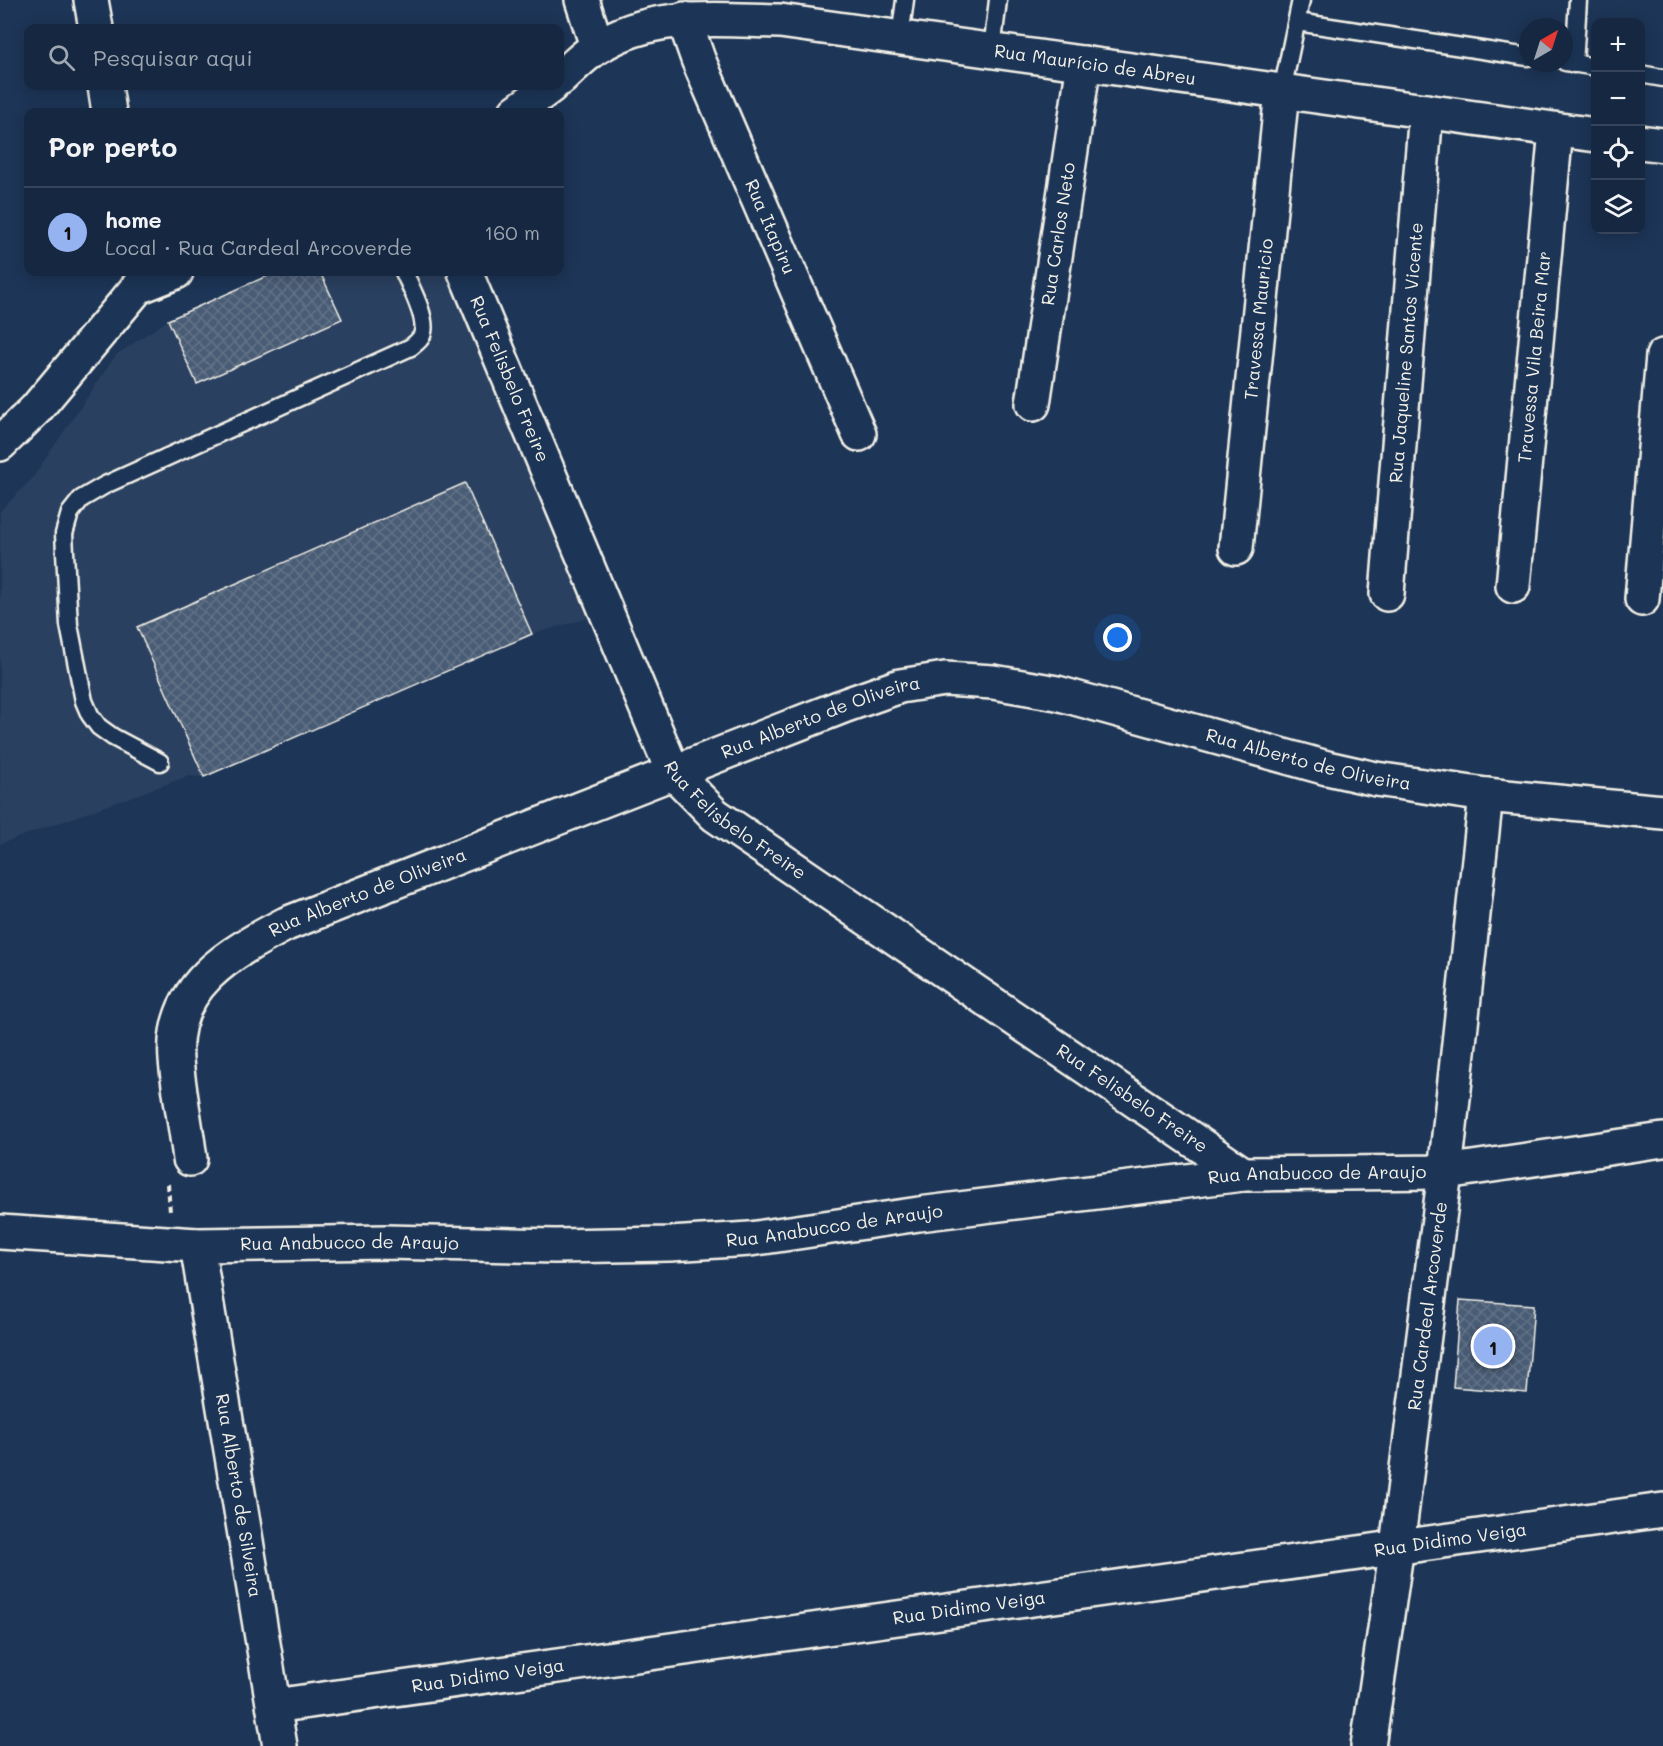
<!DOCTYPE html>
<html lang="pt">
<meta charset="utf-8">
<style>
:root{--surface:#162841;--page:#23344c;--text:#f1f3f6;--muted:#9ea6b1;--line:#35445a;--accent:#95b2f1}
body{margin:0;font-family:Mali,sans-serif;background:var(--page);color:var(--text)}
.controls{position:absolute;right:18px;top:18px;display:grid;overflow:hidden;border-radius:12px;box-shadow:0 3px 15px #0003}
.controls button{width:54px;height:54px;display:grid;place-items:center;padding:0;border:0;border-bottom:2px solid var(--line);background:var(--surface);color:var(--text);font:30px sans-serif}
.compass{position:absolute;left:1519px;top:18px;width:54px;height:54px;border-radius:50%;background:var(--surface);box-shadow:0 3px 15px #0003;rotate:39deg}
.you{position:absolute;left:1118px;top:638px;width:21px;height:21px;margin:-15px;border:4px solid #fff;border-radius:50%;background:#1a73e8;box-shadow:0 0 0 9px #1a73e833}
.badge{display:grid;place-items:center;width:39px;height:39px;border-radius:50%;background:var(--accent);color:#111;font-size:20px;font-weight:700}
.pin{position:absolute;translate:-50% -50%;border:3px solid #fff;box-shadow:0 2px 6px #0006}
.list{margin:0;padding:0;list-style:none}
h2{display:flex;justify-content:space-between;align-items:center;height:78px;margin:0;padding:0 24px;font-size:26px}
h2 small{font-size:20px;font-weight:400;color:var(--muted)}
.list li{display:grid;grid-template-columns:39px 1fr auto;gap:18px;align-items:center;box-sizing:border-box;height:90px;padding:0 24px;border-top:2px solid var(--line)}
.list b{display:block;font-size:22px;white-space:nowrap}
.list p{margin:0;font-size:20px;white-space:nowrap;color:var(--muted)}
.list em{font-size:20px;font-style:normal;color:var(--muted)}
.icon{flex:none;width:33px;height:33px;fill:none;stroke:currentColor;stroke-width:2;stroke-linecap:round;stroke-linejoin:round}
.map{position:relative;flex:none;width:1663px;height:1746px;overflow:hidden}
.search{position:absolute;background:var(--surface);box-shadow:0 3px 15px #0003;left:24px;top:24px;width:540px;height:66px;display:flex;align-items:center;gap:15px;box-sizing:border-box;padding:0 21px;border-radius:12px;color:var(--muted);font-size:22px}
.panel{position:absolute;background:var(--surface);box-shadow:0 3px 15px #0003;left:24px;top:108px;width:540px;height:168px;border-radius:12px}
.map>svg:first-child{display:block}
.built{fill:#2a4060}
.building{fill:url(#building-cross-hatch);stroke:#f4f1e8;stroke-width:1.5}
.lines{fill:none;stroke-linecap:round;stroke-linejoin:round}
.service-casing{stroke:#f4f1e8;stroke-width:21}
.minor-casing{stroke:#f4f1e8;stroke-width:38}
.tertiary-casing{stroke:#f4f1e8;stroke-width:38}
.secondary-casing{stroke:#f4f1e8;stroke-width:38}
.path{stroke:#f4f1e8;stroke-width:4;stroke-dasharray:6 4.5;stroke-linecap:butt}
.service{stroke:#1d3557;stroke-width:16}
.minor{stroke:#1d3557;stroke-width:33}
.tertiary{stroke:#1d3557;stroke-width:33}
.secondary{stroke:#1d3557;stroke-width:33}
.labels{text-anchor:middle;stroke-width:4.5;stroke-linejoin:round;paint-order:stroke}
.street-label{font-size:18px;fill:#f4f1e8;stroke:#1d3557}
</style>
<div class="map">
<svg width="1663" height="1746" viewBox="0 0 1663 1746">
<defs>
<pattern id="building-cross-hatch" width="8" height="8" patternUnits="userSpaceOnUse" patternTransform="scale(1.5)"><rect width="8" height="8" fill="#485b74"/><path d="M0 0l8 8M0 8l8-8" fill="none" stroke="#637388"/></pattern>
</defs>
<rect width="100%" height="100%" fill="#1d3557"/>
<filter id="ink" filterUnits="userSpaceOnUse"><feTurbulence type="fractalNoise" baseFrequency=".0167" numOctaves="2"/><feDisplacementMap in="SourceGraphic" scale="12" xChannelSelector="R" yChannelSelector="G"/><feConvolveMatrix kernelMatrix="1 2 1 2 8 2 1 2 1" color-interpolation-filters="sRGB"/></filter>
<g filter="url(#ink)">
<!-- built -->
<path class="built" d="M276,272H449L589,618L532,634L204,777L189,776L0,844V511L31,480L116,355L168,320Z"/>
<!-- building -->
<g class="building">
<path d="M276,272H320L342,319L197,384L168,320Z"/>
<path d="M465,483L532,634L204,777L137,627Z"/>
<path d="M1460,1300L1534,1305L1527,1393L1453,1387Z"/>
</g>
<g class="lines">
<defs>
<g id="service">
<path d="M1297,22L1528,57"/>
<path d="M900,38L905,0"/>
<path d="M992,50L998,0"/>
<path d="M1565,62L1596,67"/>
<path d="M1574,64L1578,0"/>
<path d="M1640,74L1663,78"/>
<path d="M1282,91L1301,0"/>
<path d="M160,762L113,737L99,727L90,715L84,701L69,625L64,534L70,513L81,499L105,485L411,347C416,343 422,339 423,332C427,317 410,286 404,272"/>
</g>
<g id="minor">
<path d="M91,0L96,28"/>
<path id="s1" d="M684,19L698,59L859,434"/>
<path d="M105,86L109,112"/>
<path id="s2" d="M465,272L673,772L715,815L1243,1174"/>
<path id="s3" d="M1033,404L1084,63"/>
<path id="s4" d="M1236,548L1282,91"/>
<path id="s5" d="M1513,586L1556,130"/>
<path id="s6" d="M1387,594L1426,111"/>
<path d="M1642,599L1663,356"/>
<path id="s7" d="M190,1159C186,1126 179,1093 176,1060C170,986 230,953 286,924L846,705L900,686L945,679L993,682L1057,693L1327,768L1376,779L1486,795L1663,812"/>
<path id="s8" d="M0,1232L197,1245L386,1242L555,1246L670,1244L750,1239L919,1214L1243,1174L1445,1172L1663,1140"/>
<path id="s9" d="M197,1245L280,1746"/>
<path id="s10" d="M274,1706L1663,1510"/>
<path id="s11" d="M1368,1746L1397,1546L1445,1172L1486,795"/>
</g>
<path id="tertiary" d="M582,0L597,46"/>
<g id="secondary">
<path id="s12" d="M560,79C572,68 585,54 599,46C654,11 718,20 780,21L1596,135"/>
<path d="M516,112L551,86"/>
<path d="M1640,142L1663,145"/>
<path d="M0,444L36,409L138,287L176,272"/>
</g>
</defs>
<!-- service casing -->
<use href="#service" class="service-casing"/>
<!-- minor casing -->
<use href="#minor" class="minor-casing"/>
<!-- tertiary casing -->
<use href="#tertiary" class="tertiary-casing"/>
<!-- secondary casing -->
<use href="#secondary" class="secondary-casing"/>
<!-- path -->
<path class="path" d="M168,1184L170,1212"/>
<!-- service -->
<use href="#service" class="service"/>
<!-- minor -->
<use href="#minor" class="minor"/>
<!-- tertiary -->
<use href="#tertiary" class="tertiary"/>
<!-- secondary -->
<use href="#secondary" class="secondary"/>
</g>
</g>
<g class="labels">
<!-- street labels -->
<g class="street-label">
<text dy="6" stroke="none"><textPath href="#s12" startOffset="555">Rua Maurício de Abreu</textPath></text>
<text dy="6" stroke="none"><textPath href="#s1" startOffset="225">Rua Itapiru</textPath></text>
<text dy="6" stroke="none"><textPath href="#s3" startOffset="172">Rua Carlos Neto</textPath></text>
<text dy="6" stroke="none"><textPath href="#s4" startOffset="230">Travessa Mauricio</textPath></text>
<text dy="6" stroke="none"><textPath href="#s6" startOffset="242">Rua Jaqueline Santos Vicente</textPath></text>
<text dy="6" stroke="none"><textPath href="#s5" startOffset="230">Travessa Vila Beira Mar</textPath></text>
<text dy="6" stroke="none"><textPath href="#s2" startOffset="116">Rua Felisbelo Freire</textPath></text>
<text dy="6" stroke="none"><textPath href="#s7" startOffset="861">Rua Alberto de Oliveira</textPath></text>
<text dy="6" stroke="none"><textPath href="#s7" startOffset="1365">Rua Alberto de Oliveira</textPath></text>
<text dy="6" stroke="none"><textPath href="#s2" startOffset="620">Rua Felisbelo Freire</textPath></text>
<text dy="6" stroke="none"><textPath href="#s7" startOffset="375">Rua Alberto de Oliveira</textPath></text>
<text dy="6" stroke="none"><textPath href="#s2" startOffset="1106">Rua Felisbelo Freire</textPath></text>
<text dy="6" stroke="none"><textPath href="#s8" startOffset="1322">Rua Anabucco de Araujo</textPath></text>
<text dy="6" stroke="none"><textPath href="#s8" startOffset="836">Rua Anabucco de Araujo</textPath></text>
<text dy="6" stroke="none"><textPath href="#s8" startOffset="350">Rua Anabucco de Araujo</textPath></text>
<text dy="6" stroke="none"><textPath href="#s11" startOffset="444">Rua Cardeal Arcoverde</textPath></text>
<text dy="6" stroke="none"><textPath href="#s9" startOffset="254">Rua Alberto de Silveira</textPath></text>
<text dy="6" stroke="none"><textPath href="#s10" startOffset="1188">Rua Didimo Veiga</textPath></text>
<text dy="6" stroke="none"><textPath href="#s10" startOffset="702">Rua Didimo Veiga</textPath></text>
<text dy="6" stroke="none"><textPath href="#s10" startOffset="216">Rua Didimo Veiga</textPath></text>
</g>
</g>
</svg>
<div class="controls">
<button>+</button>
<button>−</button>
<button><svg class="icon" aria-label="locate" viewBox="0 0 24 24"><circle cx="12" cy="12" r="6"/><path d="M12 2v4M12 18v4M2 12h4M18 12h4"/></svg></button>
<button><svg class="icon" aria-label="layers" viewBox="0 0 24 24"><path d="M12 4l9 5-9 5-9-5zM3 14l9 5 9-5"/></svg></button>
</div>
<svg class="compass" viewBox="-18 -18 36 36"><path d="M0-13l5 13h-10z" fill="#e53935"/><path d="M0 13l5-13h-10z" fill="#9ea6b1"/></svg>
<div class="you"></div>
<div class="pin badge" style="left:1493px;top:1346px">1</div>
<div class="search"><svg class="icon" aria-label="search" viewBox="0 0 24 24"><circle cx="10" cy="10" r="6"/><path d="M15 15l6 6"/></svg>Pesquisar aqui</div>
<section class="panel">
<h2>Por perto<small></small></h2>
<ul class="list">
<li><span class="badge">1</span><div><b>home</b><p>Local · Rua Cardeal Arcoverde</p></div><em>160 m</em></li>
</ul>
</section>
</div>
